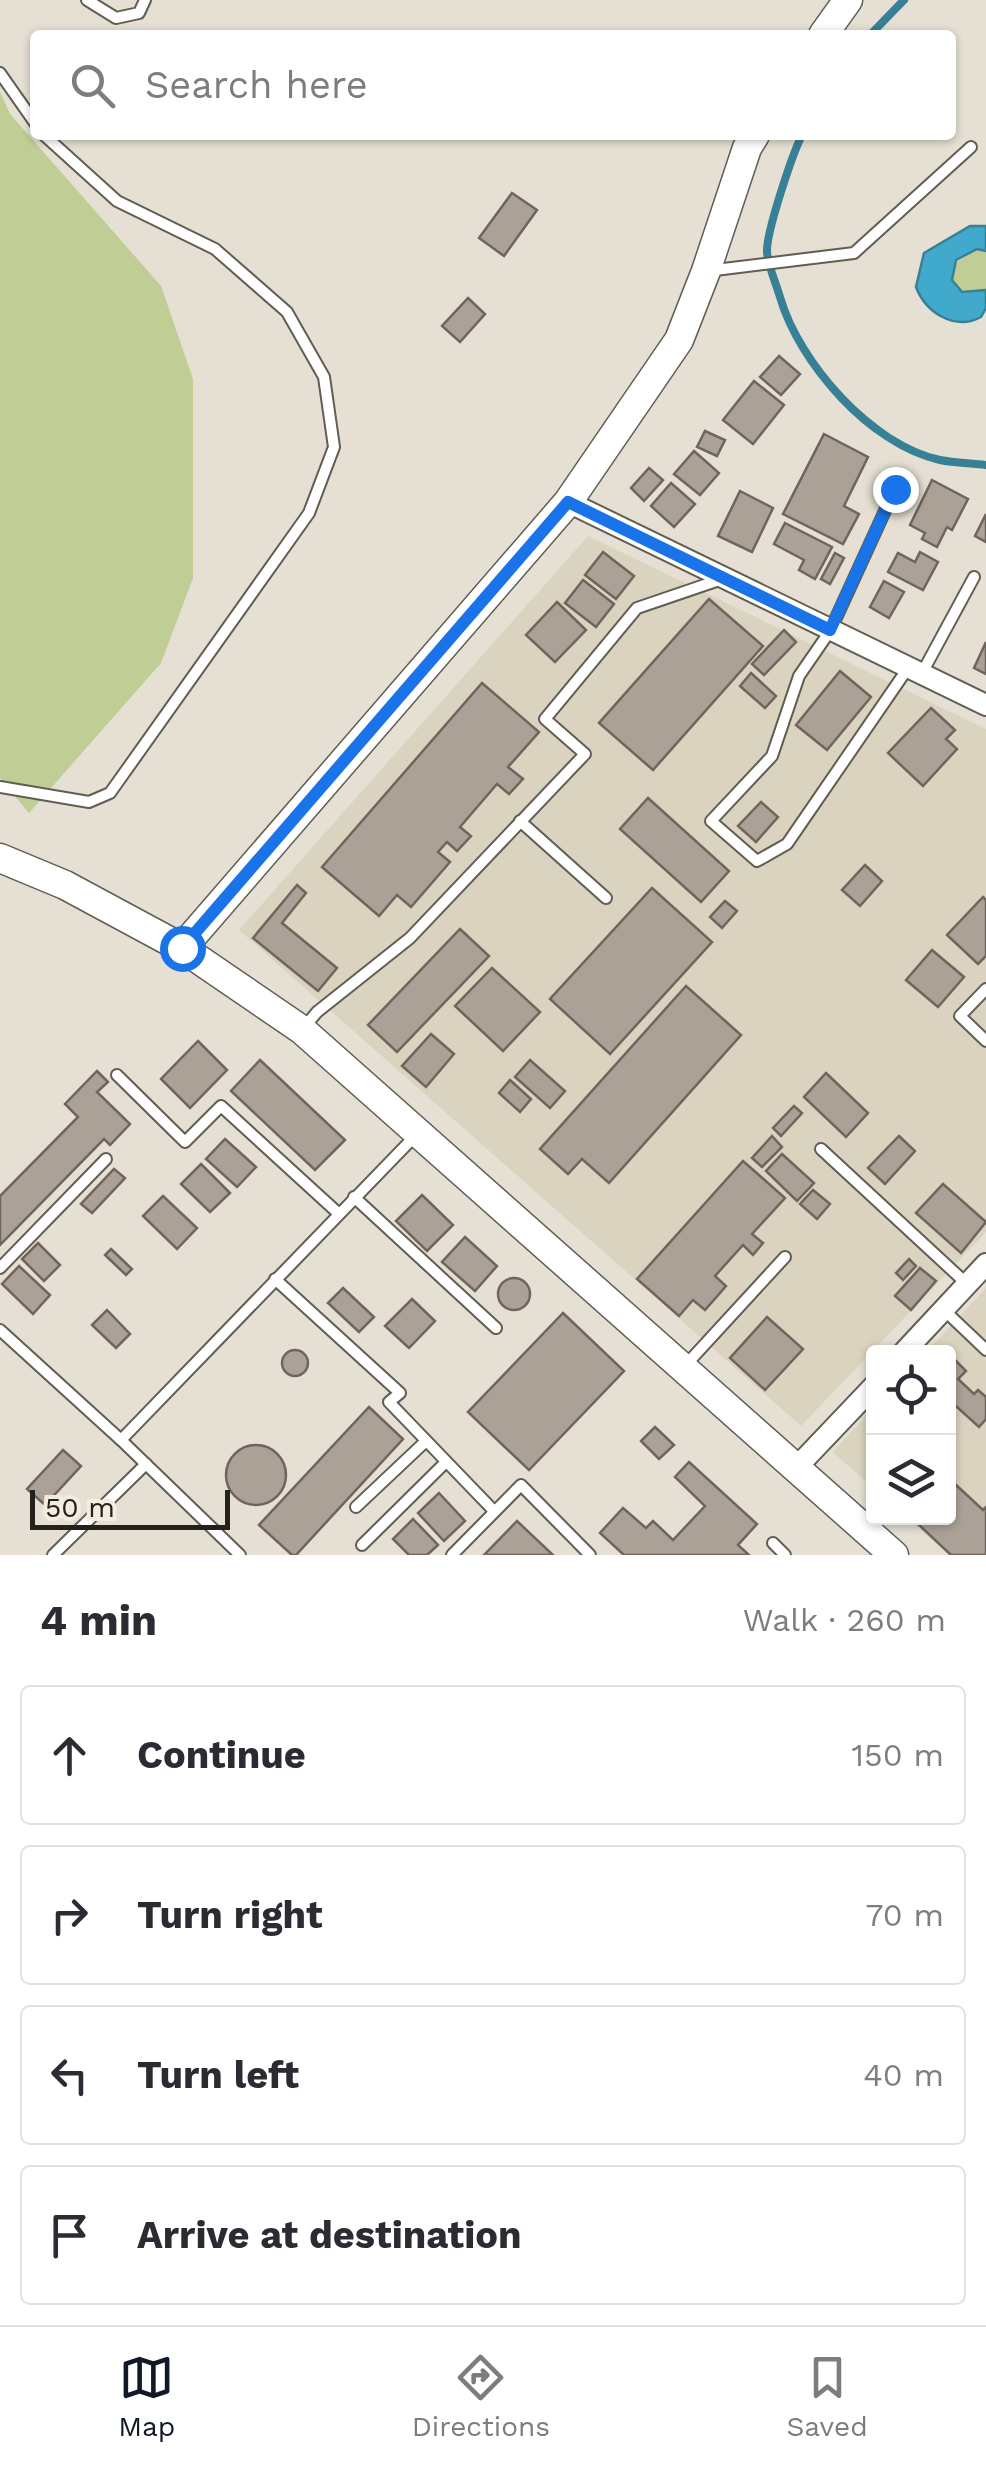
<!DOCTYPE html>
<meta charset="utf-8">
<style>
:root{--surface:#fff;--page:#f7f7f7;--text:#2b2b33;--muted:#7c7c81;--line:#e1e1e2;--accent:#111827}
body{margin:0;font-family:"Work Sans",sans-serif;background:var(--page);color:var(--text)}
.controls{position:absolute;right:30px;bottom:30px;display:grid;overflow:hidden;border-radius:10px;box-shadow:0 2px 8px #0004}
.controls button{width:90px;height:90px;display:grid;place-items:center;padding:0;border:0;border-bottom:2px solid var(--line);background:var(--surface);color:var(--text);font:50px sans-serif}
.scale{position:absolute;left:30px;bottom:25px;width:200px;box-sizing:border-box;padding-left:10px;border:5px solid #23211c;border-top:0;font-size:28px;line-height:35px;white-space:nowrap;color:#23211c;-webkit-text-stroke:8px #f2ede0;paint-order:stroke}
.stop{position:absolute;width:30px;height:30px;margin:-22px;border:8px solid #1a73e8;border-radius:50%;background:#fff}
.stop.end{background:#1a73e8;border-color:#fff;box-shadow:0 2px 10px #0008}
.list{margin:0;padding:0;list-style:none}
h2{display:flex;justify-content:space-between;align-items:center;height:130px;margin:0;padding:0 40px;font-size:42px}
h2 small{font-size:32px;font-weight:400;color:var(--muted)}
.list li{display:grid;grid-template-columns:65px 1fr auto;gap:30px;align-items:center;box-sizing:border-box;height:140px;margin:0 20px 20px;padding:0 20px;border:2px solid var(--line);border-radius:10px}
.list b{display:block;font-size:38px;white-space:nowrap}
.list em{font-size:32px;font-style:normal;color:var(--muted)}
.icon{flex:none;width:55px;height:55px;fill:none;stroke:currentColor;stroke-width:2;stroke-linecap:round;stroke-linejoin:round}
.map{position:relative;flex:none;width:986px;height:1555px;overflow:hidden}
.search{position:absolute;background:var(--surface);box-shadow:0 2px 8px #0004;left:30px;right:30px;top:30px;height:110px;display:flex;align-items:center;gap:25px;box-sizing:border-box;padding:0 35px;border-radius:10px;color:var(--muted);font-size:38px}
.sheet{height:770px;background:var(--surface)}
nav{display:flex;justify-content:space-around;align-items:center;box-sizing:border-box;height:140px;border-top:2px solid var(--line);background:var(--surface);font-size:28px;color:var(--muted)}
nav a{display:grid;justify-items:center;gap:5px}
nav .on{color:var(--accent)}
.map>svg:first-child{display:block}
.built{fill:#dad3bf}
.green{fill:#c0cd94}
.water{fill:#41a9cb;stroke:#388096;stroke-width:2.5}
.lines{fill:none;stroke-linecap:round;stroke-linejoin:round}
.stream{stroke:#388096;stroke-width:8}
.building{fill:#aca197;stroke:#6f655c;stroke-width:2.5}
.service-casing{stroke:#605d51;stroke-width:14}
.minor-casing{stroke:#605d51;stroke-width:24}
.tertiary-casing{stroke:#605d51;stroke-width:31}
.service{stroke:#fff;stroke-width:10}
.minor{stroke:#fff;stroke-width:20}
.tertiary{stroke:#fff;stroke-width:28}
.route{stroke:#1a73e8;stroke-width:12}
</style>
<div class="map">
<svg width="986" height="1555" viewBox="0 0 986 1555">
<rect width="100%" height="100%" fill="#e5e0d3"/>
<!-- built -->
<g class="built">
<path d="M588,536L986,729V1232L801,1426L239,930Z"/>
<path d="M986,1288V1555H949L907,1518H948V1352H926Z"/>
<path d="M873,1408V1488L833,1452Z"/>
</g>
<!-- green -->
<g class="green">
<path d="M0,92L10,114L161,286L193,379V578L161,663L29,813L0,778Z"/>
<path d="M978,249L986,251V290L962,292L952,280L953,264Z"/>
</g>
<!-- water -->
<path class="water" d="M970,226H986V251L977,249L956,260L952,280L962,292L986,290V308L981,317C955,331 926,313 916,287L924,253Z"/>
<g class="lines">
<!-- stream -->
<g class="stream">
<path d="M870,35L904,0"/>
<path d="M802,135C792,155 766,233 767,252C768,266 776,283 780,297C799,363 871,445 940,460C955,463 971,463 986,465"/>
</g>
</g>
<!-- building -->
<g class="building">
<path d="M512,193L537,210L504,256L479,238Z"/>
<path d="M468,298L485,314L460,342L442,326Z"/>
<path d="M779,356L800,374L781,395L760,377Z"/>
<path d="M754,381L784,405L753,444L723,420Z"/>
<path d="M705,431L725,440L717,456L697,447Z"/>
<path d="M824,434L868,457L844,506L859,514L843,544L783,514Z"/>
<path d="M694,451L719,473L700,495L674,474Z"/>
<path d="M649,468L663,480L644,501L631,488Z"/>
<path d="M932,480L968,499L952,530L947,527L937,547L922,539L925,533L910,525Z"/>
<path d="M671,483L695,504L674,527L651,506Z"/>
<path d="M740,491L773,508L752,552L718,536Z"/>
<path d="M986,514V542L975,536Z"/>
<path d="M785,523L832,547L815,579L799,570L804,560L774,544Z"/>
<path d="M603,552L634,576L616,599L585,575Z"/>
<path d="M920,552L938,562L923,590L888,572L898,553L915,562Z"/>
<path d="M835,553L844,558L830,584L821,579Z"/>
<path d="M583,580L614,604L596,627L565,603Z"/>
<path d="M884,581L904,592L889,618L870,607Z"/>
<path d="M709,599L763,646L653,770L599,723Z"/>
<path d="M557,602L586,630L555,662L526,635Z"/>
<path d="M784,630L796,642L764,675L752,664Z"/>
<path d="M986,642V674L974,668Z"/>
<path d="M840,671L871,697L827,750L796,725Z"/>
<path d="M751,673L776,696L765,708L740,686Z"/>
<path d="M482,683L539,732L508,767L523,779L509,794L497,784L460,827L471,836L457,851L447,842L438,852L450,862L411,907L397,895L379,916L322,867Z"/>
<path d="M931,708L955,730L946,739L957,749L923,786L888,753Z"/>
<path d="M648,798L729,871L701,902L620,829Z"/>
<path d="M761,802L778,817L756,842L738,826Z"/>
<path d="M865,865L882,881L860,906L842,890Z"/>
<path d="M297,885L306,893L282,923L337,968L318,991L253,938Z"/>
<path d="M652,888L712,942L610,1054L550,999Z"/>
<path d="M983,897L986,900V956L978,964L947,935Z"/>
<path d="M725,901L737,911L722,928L710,917Z"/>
<path d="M460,929L489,956L397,1052L368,1025Z"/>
<path d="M932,950L964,977L938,1007L906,980Z"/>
<path d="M492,968L540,1012L503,1051L455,1006Z"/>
<path d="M686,986L741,1035L609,1183L582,1159L568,1174L540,1149Z"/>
<path d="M431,1034L454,1054L426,1087L402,1066Z"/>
<path d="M198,1041L227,1070L190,1108L161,1079Z"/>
<path d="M260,1060L345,1140L315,1170L231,1091Z"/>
<path d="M530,1060L565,1091L550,1108L515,1077Z"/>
<path d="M97,1071L108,1082L97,1092L130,1124L110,1145L104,1139L0,1245V1196L78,1117L65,1104Z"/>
<path d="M826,1073L868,1113L846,1137L804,1097Z"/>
<path d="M510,1080L531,1099L520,1112L499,1093Z"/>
<path d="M794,1106L802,1113L781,1136L773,1128Z"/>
<path d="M772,1136L782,1147L762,1167L752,1158Z"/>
<path d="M899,1136L915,1151L885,1184L868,1168Z"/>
<path d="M225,1139L256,1167L237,1187L206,1159Z"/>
<path d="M782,1154L814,1183L797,1201L766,1171Z"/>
<path d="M743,1161L785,1198L752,1234L763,1243L753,1255L743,1245L715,1276L726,1286L705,1310L693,1300L679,1316L637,1279Z"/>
<path d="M201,1164L230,1193L210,1212L181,1184Z"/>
<path d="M114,1169L125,1178L92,1213L81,1204Z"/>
<path d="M943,1184L986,1222L961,1253L916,1213Z"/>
<path d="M813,1190L830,1204L817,1219L800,1204Z"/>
<path d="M422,1195L453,1225L427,1251L396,1221Z"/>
<path d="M163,1196L197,1228L177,1249L143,1216Z"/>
<path d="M465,1237L497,1266L475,1291L442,1262Z"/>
<path d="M38,1243L60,1265L44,1281L22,1259Z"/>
<path d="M111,1249L132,1269L126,1275L105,1255Z"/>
<path d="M909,1259L916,1266L903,1280L896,1273Z"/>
<path d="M19,1266L50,1295L33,1314L2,1284Z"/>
<path d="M920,1268L936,1281L911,1310L895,1296Z"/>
<circle cx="514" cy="1294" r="16"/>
<path d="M343,1288L374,1317L359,1332L328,1303Z"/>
<path d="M412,1299L435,1321L409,1348L385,1326Z"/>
<path d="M107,1310L130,1334L116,1348L92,1325Z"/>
<path d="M563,1313L624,1371L529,1470L468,1412Z"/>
<path d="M767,1317L803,1349L765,1390L730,1358Z"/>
<circle cx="295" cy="1363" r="13"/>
<path d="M956,1361L966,1371L958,1379L974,1394L978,1390L986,1397V1419L979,1427L948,1399V1369Z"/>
<path d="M369,1407L403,1439L296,1555H292L259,1525Z"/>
<path d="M655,1427L674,1445L659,1459L641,1441Z"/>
<circle cx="256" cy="1475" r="30"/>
<path d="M63,1450L81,1466L45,1505L27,1489Z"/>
<path d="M689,1462L757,1524L738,1545L749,1555H624L600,1533L623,1508L646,1528L653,1521L673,1540L705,1506L675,1477Z"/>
<path d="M955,1484L983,1510L986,1507V1555H951L917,1523L923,1518H948V1490Z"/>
<path d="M439,1493L465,1521L444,1541L418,1513Z"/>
<path d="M413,1519L438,1545L427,1555H409L393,1539Z"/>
<path d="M517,1521L553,1555H484Z"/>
</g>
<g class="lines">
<defs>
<g id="service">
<path d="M87,0L116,18L139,13L145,0"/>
<path d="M0,73L35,123"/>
<path d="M707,271L854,253L971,147"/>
<path d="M895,489L830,631L799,676L772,756L711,821L757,861L787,844L908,668"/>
<path d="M922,673L974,577"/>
<path d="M0,787L89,802L110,793L309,513L334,447L324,377L287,312L215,249L117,201L44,135"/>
<path d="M520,821L606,898"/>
<path d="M986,989L960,1016L986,1041"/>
<path d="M302,1030L317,1012L410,938L585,754L545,719L637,608L722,579"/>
<path d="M117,1075L185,1142L221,1106L338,1213"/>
<path d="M821,1149L967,1284"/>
<path d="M354,1197L496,1328"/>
<path d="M0,1268L106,1159"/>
<path d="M275,1279L400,1393L389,1402L494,1511"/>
<path d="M944,1310L986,1350"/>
<path d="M0,1330L121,1440L240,1555"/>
<path d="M683,1368L785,1257"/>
<path d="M121,1440L416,1135"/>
<path d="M356,1507L426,1441"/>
<path d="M773,1543L785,1555"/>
<path d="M362,1545L446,1462"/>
<path d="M53,1555L146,1464"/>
<path d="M452,1555L521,1485L590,1555"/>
</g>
<g id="minor">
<path d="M568,502L986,705"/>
<path d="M904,1352L986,1264"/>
<path d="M796,1468L874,1386"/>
</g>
<g id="tertiary">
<path d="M823,35L848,0"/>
<path d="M0,858L65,885L182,948L302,1030L894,1555"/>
<path d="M182,948L568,502L679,340L706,271L747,148L755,135"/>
</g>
</defs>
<!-- service casing -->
<use href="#service" class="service-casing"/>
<!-- minor casing -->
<use href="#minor" class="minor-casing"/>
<!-- tertiary casing -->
<use href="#tertiary" class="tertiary-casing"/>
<!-- service -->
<use href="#service" class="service"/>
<!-- minor -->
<use href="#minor" class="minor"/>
<!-- tertiary -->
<use href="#tertiary" class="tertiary"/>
</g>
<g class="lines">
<!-- route -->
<path class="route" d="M182,948L568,502L830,630L895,489"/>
</g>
</svg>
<div class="controls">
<button><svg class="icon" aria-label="locate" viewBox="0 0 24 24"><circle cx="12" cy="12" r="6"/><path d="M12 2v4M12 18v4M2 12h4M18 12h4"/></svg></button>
<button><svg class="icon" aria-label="layers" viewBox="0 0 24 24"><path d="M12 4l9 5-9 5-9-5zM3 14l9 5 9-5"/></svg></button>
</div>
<div class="scale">50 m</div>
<div class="stop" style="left:182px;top:948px"></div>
<div class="stop end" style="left:895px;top:489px"></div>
<div class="search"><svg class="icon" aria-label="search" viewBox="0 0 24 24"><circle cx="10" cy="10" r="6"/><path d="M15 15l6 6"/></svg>Search here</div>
</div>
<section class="sheet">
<h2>4 min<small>Walk · 260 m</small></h2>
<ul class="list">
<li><svg class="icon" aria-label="ahead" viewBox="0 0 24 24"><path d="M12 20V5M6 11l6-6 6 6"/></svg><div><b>Continue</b></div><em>150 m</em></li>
<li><svg class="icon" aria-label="right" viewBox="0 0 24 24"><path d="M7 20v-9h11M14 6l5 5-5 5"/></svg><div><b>Turn right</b></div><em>70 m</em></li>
<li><svg class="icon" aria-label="left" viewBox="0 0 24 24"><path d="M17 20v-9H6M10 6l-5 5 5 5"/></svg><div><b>Turn left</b></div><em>40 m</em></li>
<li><svg class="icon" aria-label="arrive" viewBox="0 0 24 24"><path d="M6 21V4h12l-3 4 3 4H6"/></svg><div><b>Arrive at destination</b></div></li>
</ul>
</section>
<nav>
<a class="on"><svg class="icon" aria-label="map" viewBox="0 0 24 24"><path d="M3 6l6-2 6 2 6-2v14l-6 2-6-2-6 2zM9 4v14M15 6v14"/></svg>Map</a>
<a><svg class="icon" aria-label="directions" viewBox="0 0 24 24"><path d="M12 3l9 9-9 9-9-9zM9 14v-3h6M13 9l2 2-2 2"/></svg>Directions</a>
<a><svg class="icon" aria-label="saved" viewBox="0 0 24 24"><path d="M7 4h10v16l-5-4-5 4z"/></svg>Saved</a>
</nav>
